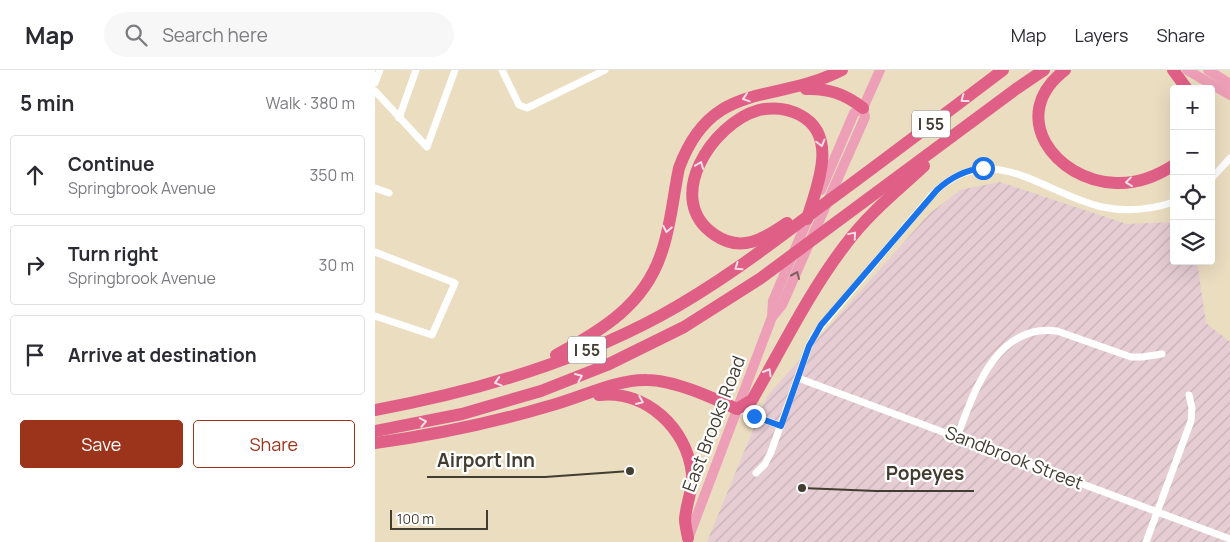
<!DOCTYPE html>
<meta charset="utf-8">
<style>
:root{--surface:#fff;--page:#f7f7f7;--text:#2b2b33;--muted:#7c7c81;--line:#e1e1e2;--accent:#9c331b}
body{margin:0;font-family:Manrope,sans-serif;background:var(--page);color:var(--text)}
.controls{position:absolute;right:15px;top:15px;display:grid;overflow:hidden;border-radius:5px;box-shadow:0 5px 20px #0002}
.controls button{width:45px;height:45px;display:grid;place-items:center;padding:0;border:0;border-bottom:1px solid var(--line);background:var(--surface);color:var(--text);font:25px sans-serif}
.scale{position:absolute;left:15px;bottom:12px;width:98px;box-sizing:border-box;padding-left:5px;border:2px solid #423c31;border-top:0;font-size:14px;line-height:18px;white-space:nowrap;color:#423c31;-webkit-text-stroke:4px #fff;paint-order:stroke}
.stop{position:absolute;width:15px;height:15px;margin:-11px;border:4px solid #1a73e8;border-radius:50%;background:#fff}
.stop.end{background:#1a73e8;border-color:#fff;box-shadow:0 1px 5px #0008}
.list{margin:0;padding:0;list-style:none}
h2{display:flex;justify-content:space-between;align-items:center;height:65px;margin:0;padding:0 20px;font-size:21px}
h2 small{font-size:16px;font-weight:400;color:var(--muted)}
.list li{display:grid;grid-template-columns:32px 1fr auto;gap:15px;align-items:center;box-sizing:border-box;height:80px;margin:0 10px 10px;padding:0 10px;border:1px solid var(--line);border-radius:5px}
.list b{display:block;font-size:19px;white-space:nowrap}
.list p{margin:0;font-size:16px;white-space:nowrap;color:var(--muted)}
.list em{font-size:16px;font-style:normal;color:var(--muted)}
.actions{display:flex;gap:10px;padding:15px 20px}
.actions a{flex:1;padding:11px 0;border:1px solid var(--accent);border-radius:5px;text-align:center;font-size:18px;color:var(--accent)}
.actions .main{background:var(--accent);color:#fff}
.icon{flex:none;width:28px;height:28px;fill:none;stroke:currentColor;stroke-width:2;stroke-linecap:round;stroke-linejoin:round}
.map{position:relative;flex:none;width:855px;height:472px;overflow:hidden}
header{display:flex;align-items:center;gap:30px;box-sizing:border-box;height:70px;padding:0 25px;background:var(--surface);border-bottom:1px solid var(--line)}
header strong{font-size:24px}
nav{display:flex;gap:28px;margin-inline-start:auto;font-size:18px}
.search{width:350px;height:45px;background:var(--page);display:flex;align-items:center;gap:12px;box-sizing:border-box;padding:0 18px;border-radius:28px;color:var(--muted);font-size:19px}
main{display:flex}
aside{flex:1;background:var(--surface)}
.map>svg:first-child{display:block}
.industrial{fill:url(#industrial-furrows)}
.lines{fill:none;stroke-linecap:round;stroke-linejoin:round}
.minor{stroke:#fff;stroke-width:7}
.primary{stroke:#ec9fb7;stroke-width:10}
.motorway{stroke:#e05f87;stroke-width:12}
.oneway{stroke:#f9dfe7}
.oneway2{stroke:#7e5f60}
.route{stroke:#1a73e8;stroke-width:6}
.labels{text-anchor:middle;stroke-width:4.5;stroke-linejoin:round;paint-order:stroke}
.shield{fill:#fff;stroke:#7b766f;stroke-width:1}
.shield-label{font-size:16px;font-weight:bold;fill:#423c31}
.street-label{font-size:18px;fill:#423c31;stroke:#fff}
.leader{fill:none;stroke:#423c31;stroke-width:2}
.callout-dot{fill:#423c31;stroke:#fff;stroke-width:2}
.callout-label{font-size:19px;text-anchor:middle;font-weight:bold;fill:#423c31;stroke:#fff;stroke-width:4.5;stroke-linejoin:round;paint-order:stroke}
</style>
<header>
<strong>Map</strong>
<div class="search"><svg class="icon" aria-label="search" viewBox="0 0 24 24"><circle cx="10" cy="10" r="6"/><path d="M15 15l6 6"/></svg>Search here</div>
<nav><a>Map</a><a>Layers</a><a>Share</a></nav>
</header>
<main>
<aside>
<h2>5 min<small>Walk · 380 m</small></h2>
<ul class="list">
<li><svg class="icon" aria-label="ahead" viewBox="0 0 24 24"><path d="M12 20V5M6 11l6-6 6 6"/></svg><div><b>Continue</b><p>Springbrook Avenue</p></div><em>350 m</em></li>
<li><svg class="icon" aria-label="right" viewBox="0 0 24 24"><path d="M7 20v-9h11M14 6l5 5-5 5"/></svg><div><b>Turn right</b><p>Springbrook Avenue</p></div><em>30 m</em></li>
<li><svg class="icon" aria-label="arrive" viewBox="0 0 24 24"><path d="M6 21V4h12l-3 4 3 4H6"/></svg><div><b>Arrive at destination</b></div></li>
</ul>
<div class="actions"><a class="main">Save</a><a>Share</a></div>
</aside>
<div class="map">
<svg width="855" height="472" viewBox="0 0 855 472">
<defs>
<pattern id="industrial-furrows" width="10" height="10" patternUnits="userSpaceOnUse" patternTransform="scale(1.25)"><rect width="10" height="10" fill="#e6cdd3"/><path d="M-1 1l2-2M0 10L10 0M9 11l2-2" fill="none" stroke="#c6b1b6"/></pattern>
</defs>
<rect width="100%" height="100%" fill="#ebddc0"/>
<!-- industrial -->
<path class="industrial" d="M625,112L752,154L799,152V191H822L831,253L855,272V472H332L392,326L554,144L585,120Z"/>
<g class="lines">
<!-- minor -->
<g class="minor">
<path d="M127,0L144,35L152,38L230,0"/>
<path d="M0,13L5,0"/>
<path d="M0,21L52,77L80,0"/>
<path d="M24,48L41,0"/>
<path d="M836,109L855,88"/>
<path d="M0,118L14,123"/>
<path d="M0,182L80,213L57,265L0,246"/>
<path d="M423,308L855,469"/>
<path d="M362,339L406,356"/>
<path d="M582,367C599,322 621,253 682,261L756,287H767L787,284"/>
<path d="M381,403L390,394L396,382L434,276L440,264L556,126C614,66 665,122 727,137C752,142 775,140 799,132"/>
<path d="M771,472L816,351L817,338L814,325"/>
</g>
<!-- primary -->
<g class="primary">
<path d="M812,0L855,25"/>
<path d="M833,0L855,14"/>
<path d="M446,120L479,43L488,38"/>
<path d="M397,247L407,235L490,47L488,38L505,0"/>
<path d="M313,469L397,247L398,231L435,144"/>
</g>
<!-- motorway -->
<g class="motorway">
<path d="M690,0C631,45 680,111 741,113C762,114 782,106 799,95"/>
<path d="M798,0L812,19"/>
<path d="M431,19C453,18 470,24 488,38"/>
<path d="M412,153C389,169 366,183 340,165C287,130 337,53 384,40C398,37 412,38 425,45C465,66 441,118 432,149"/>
<path d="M181,285C226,261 269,235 286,184C296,157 298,126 304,98C337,8 399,35 467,0"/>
<path d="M224,325C271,320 312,358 317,404C318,420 311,434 310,449C310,455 312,462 313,468"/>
<path d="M0,340C99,322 196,294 285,246C340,216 391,178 441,140C504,94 566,47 628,0"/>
<path d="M0,361L87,344L166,321L232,295L309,257L386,208L641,19L669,0"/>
<path d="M0,373C59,365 117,353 174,336C205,328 241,309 272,310C299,310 338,328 362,339L377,330C407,278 434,222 471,174C493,144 522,121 549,96"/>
</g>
</g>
<!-- one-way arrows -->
<defs><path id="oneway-chevron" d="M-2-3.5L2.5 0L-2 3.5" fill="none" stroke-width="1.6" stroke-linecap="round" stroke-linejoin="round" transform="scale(1.25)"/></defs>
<g class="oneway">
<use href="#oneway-chevron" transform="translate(371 28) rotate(162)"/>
<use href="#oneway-chevron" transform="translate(589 29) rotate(143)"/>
<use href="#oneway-chevron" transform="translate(446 73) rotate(75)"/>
<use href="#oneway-chevron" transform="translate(325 95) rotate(-68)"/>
<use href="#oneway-chevron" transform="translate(754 112) rotate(173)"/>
<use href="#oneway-chevron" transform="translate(292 159) rotate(101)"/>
<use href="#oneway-chevron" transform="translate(478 165) rotate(-50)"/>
<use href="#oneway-chevron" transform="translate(363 197) rotate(145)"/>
<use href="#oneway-chevron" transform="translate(393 302) rotate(-60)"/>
<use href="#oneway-chevron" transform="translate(204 307) rotate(-23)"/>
<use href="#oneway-chevron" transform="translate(123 312) rotate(164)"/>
<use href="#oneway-chevron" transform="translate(265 331) rotate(23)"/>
<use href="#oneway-chevron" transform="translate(48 352) rotate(-11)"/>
</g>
<use class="oneway2" href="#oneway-chevron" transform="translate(421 205) rotate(-66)"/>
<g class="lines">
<!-- route -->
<path class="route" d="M379,346L406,356L434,276L446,255L562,120C575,108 590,100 608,98"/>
</g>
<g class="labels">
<!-- shield labels -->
<g class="shield">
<rect x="537" y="40.5" width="38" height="27" rx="4"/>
<rect x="193" y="266.5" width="38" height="27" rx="4"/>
</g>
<g class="shield-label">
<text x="556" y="60">I 55</text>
<text x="212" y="286">I 55</text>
</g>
<!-- street labels -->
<g class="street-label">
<text transform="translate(339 354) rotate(-69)" y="6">East Brooks Road</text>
<text transform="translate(639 388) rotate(21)" y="6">Sandbrook Street</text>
</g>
</g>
<!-- callouts -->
<path class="leader" d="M255 401L170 407H52M427 418L501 421H599"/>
<g class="callout-dot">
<circle cx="255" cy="401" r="5"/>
<circle cx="427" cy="418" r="5"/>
</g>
<g class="callout-label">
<text x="111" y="397">Airport Inn</text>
<text x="550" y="410">Popeyes</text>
</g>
</svg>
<div class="controls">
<button>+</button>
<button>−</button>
<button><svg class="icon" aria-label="locate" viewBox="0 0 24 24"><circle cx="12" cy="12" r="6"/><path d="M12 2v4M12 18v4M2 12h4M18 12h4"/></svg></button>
<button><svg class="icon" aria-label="layers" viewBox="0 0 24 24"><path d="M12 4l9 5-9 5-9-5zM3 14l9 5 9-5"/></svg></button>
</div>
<div class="scale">100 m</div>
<div class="stop" style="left:608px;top:98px"></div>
<div class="stop end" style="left:379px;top:346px"></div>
</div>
</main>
